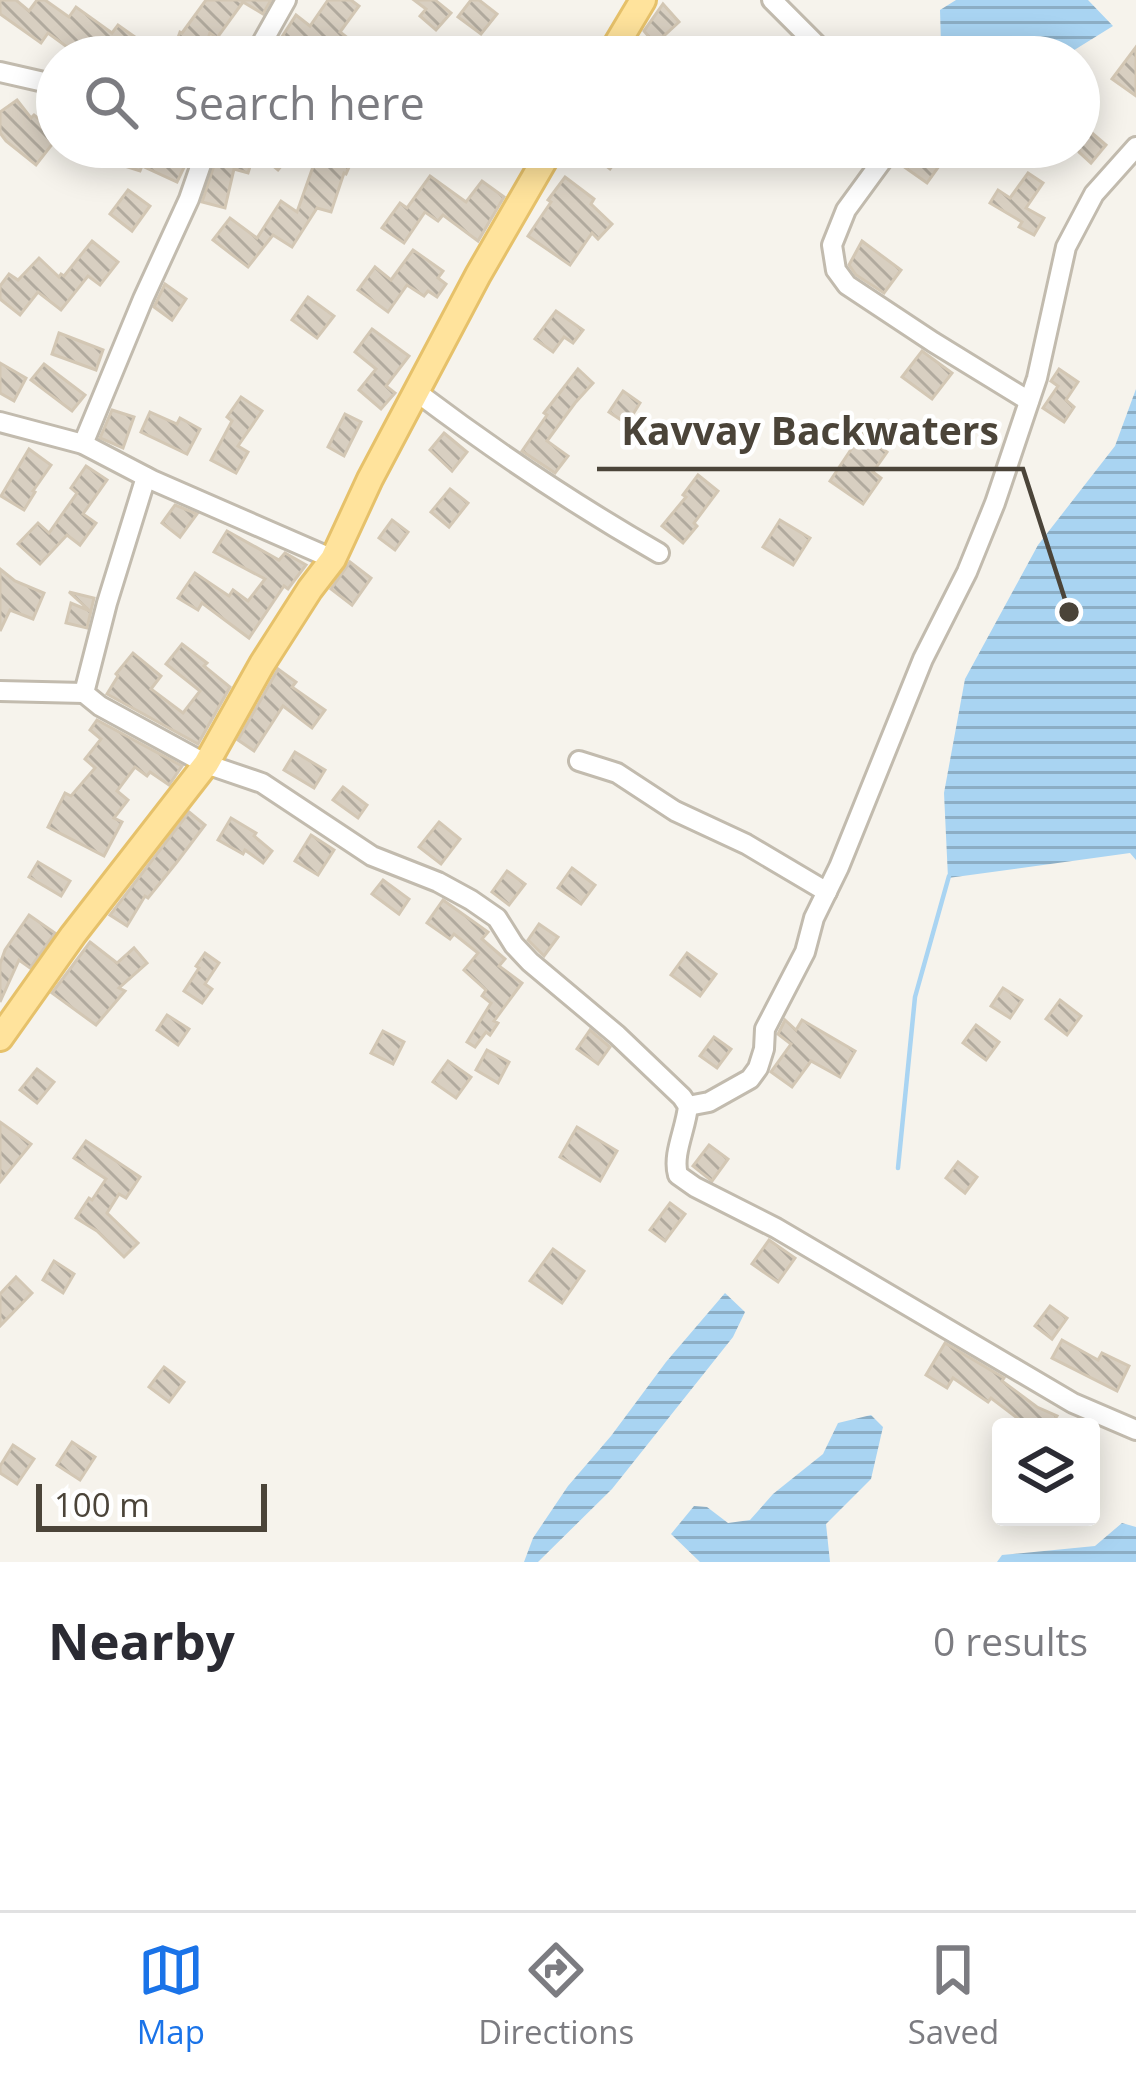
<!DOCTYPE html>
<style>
:root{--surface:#fff;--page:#f7f7f7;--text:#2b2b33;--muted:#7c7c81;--line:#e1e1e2;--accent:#1a73e8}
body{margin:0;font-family:"Open Sans",sans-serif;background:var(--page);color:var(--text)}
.controls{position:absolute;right:36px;bottom:36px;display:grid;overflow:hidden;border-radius:12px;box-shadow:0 6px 30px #0003}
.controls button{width:108px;height:108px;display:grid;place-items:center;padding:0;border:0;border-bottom:3px solid var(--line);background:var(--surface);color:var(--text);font:60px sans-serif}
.scale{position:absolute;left:36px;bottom:30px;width:231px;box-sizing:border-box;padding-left:12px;border:6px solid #4b4439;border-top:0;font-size:33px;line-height:42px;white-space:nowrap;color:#4b4439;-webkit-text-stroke:9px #fff;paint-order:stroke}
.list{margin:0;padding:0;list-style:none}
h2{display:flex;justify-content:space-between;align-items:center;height:156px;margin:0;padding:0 48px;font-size:51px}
h2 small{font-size:39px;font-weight:400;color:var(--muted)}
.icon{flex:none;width:66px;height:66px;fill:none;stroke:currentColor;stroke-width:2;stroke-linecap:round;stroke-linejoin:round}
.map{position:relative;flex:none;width:1136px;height:1562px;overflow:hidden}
.search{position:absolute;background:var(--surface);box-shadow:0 6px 30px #0003;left:36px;right:36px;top:36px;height:132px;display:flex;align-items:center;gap:30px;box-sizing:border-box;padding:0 42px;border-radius:66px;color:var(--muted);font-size:45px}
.sheet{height:348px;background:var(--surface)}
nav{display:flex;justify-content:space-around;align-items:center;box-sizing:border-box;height:168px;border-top:3px solid var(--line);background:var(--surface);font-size:33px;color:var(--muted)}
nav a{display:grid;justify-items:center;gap:6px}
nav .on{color:var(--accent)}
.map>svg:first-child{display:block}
.water{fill:url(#water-rules)}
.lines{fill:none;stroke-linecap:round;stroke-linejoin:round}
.stream{stroke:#a9d4f2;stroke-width:4.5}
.building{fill:url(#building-back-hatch);stroke:#d3c7b4;stroke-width:3}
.minor-casing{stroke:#c2bbae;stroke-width:24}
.major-casing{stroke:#e6c16a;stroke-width:30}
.minor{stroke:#fff;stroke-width:18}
.major{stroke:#ffe39c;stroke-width:24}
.leader{fill:none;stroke:#4b4439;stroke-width:4.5}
.callout-dot{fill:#4b4439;stroke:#fff;stroke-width:4.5}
.callout-label{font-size:39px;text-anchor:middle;font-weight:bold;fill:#4b4439;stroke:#fff;stroke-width:9;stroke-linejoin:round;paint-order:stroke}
</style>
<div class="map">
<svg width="1136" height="1562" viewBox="0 0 1136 1562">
<defs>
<pattern id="water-rules" width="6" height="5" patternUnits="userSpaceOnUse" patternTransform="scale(3)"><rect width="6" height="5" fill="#a9d4f2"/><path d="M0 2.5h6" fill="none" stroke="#8caec5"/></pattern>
<pattern id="building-back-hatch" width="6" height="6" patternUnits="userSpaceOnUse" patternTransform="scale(3)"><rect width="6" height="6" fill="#d8cfc1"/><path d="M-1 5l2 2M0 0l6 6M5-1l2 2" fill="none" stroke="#b1aa9e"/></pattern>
</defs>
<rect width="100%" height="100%" fill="#f6f3ec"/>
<!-- water -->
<g class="water">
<path d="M956,0H1088L1113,26L1063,57H931L941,45L940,10Z"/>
<path d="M1136,389V860L1130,853L948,878L944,793L965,679L1038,545L1115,446Z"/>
<path d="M725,1293L745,1312L733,1337L612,1489L538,1562H524L533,1538L568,1486L611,1436L666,1362Z"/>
<path d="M871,1415L883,1427L871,1479L826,1524L830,1562H700L671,1534L694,1506L707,1507L728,1523L750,1520L773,1494L823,1454L838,1423Z"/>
<path d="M1122,1523L1136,1527V1562H997L1002,1555L1095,1546Z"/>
</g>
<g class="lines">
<!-- stream -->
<path class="stream" d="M898,1168L915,997L949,876"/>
</g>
<!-- building -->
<g class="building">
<path d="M0,0H16L29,11L37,0H45L69,17L76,7L112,33L118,25L145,44L136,57H106L87,43L78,55L48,33L41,43L0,14Z"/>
<path d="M206,0H271L263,14L243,2L217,38L210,33L202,57H171L180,32L182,33Z"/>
<path d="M328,0H351L359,6L340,32L358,46L350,57H326L312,46L303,57H269L296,15L310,26Z"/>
<path d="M414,0H435L451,13L436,30L420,16L426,9Z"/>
<path d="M471,0H479L497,14L481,34L458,17Z"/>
<path d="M663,4L679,22L655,44L644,31Z"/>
<path d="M1136,47V96L1112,79Z"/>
<path d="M17,100L31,118L34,115L57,133V138L36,165L6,141L0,133V112Z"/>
<path d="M1085,127L1106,145L1091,163L1079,152V134Z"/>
<path d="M117,147H167L189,157L177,182L142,166L140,171L112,162Z"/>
<path d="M220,147H297L278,170L255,151L248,173L234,169L225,208L202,202Z"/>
<path d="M320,147H358L346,174L344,173L331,212L317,208L292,247L273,235L248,267L213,240L230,218L257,238L281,201L297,212Z"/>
<path d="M582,147H627L610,169Z"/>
<path d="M913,147L939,166L927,183L900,164Z"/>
<path d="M1028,173L1043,183L1026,208L1044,218L1034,235L1019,227L1022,222L990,203L998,190L1010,198Z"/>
<path d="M430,176L466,202L482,181L504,197L478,241L443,215L438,221L425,212L404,243L382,228L400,203L407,208Z"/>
<path d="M565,177L594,199L591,204L612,224L598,239L592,233L570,265L528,236L551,202L548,200Z"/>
<path d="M128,190L150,206L132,231L110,214Z"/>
<path d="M92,241L118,262L100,285L88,276L61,310L38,292L20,315L0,299V286L9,274L18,280L39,258L59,277L61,274L64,276Z"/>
<path d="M862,241L901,270L884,293L856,275L849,265Z"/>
<path d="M413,250L443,271L438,278L446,284L437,297L428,291L424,296L407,285L388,312L358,290L375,267L391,280Z"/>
<path d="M165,284L186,299L172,320L154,307Z"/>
<path d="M308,297L334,316L317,338L292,320Z"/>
<path d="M556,311L583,330L573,343L564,337L553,352L535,339Z"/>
<path d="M372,329L409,356L386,386L395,393L381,409L359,390L376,369L355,352Z"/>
<path d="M59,333L103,350L96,370L52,354Z"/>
<path d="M922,351L952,373L932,399L902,377Z"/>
<path d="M0,363L26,378L14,401L0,393Z"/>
<path d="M44,364L85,395L72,411L31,380Z"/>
<path d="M578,369L593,383L575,403L547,441L568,456L555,473L522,451L547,415L544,413Z"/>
<path d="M1059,369L1078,382L1066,400L1074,407L1064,422L1043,408L1058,386L1051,381Z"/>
<path d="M623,391L640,403L627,424L609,412Z"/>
<path d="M241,397L262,411L238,446L248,452L236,473L211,460L232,421L227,417Z"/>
<path d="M112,410L134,417L123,448L100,438Z"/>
<path d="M150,412L177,424L180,418L200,429L187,454L141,432Z"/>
<path d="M345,414L361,422L344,456L328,447Z"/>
<path d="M444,433L467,452L452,471L430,450Z"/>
<path d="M862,433L887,452L873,472L881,478L863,504L830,481Z"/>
<path d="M29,449L51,465L33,491L35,492L24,510L1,496Z"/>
<path d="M86,466L107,480L83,514L96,523L80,545L67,535L40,564L18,544L38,523L49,533L77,493L71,488Z"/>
<path d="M698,475L718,491L694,523L697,526L683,543L662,526L686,497L683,495Z"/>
<path d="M450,489L468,503L449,527L431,512Z"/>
<path d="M175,505L197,514L180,537L162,523Z"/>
<path d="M392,520L408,532L395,550L379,538Z"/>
<path d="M780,520L810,538L793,565L763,547Z"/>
<path d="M227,531L279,560L285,553L306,565L288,589L284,586L249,638L202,603L198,610L178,598L195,573L229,596L233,590L248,601L265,579L214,552Z"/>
<path d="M350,562L371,578L352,605L331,589Z"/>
<path d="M0,569L15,581L44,593L33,619L10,610L0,631Z"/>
<path d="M69,592L94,598L87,628L66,623L71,603L90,611Z"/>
<path d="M182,644L207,663L204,666L230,687L198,744L107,694L118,676L116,674L133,653L161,676L151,689L183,713L200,691L166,664Z"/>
<path d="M278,669L296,682L292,687L325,710L312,728L283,706L254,751L238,740Z"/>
<path d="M97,720L182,766L169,785L150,772L147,776L135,767L117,791L128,800L114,818L122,822L104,856L48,827L65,793L71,796L95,768L85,759L101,739L90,730Z"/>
<path d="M295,752L325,770L314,788L284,770Z"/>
<path d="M343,787L367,805L358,818L333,800Z"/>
<path d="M189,812L205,825L177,862L148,898L145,896L127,926L110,915Z"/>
<path d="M231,818L256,833L254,836L272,851L263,863L245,850L243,854L218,840Z"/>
<path d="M439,822L460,839L441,864L419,847Z"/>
<path d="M311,835L334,850L318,875L295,861Z"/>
<path d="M38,862L70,881L61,896L29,877Z"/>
<path d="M572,868L595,885L581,904L558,888Z"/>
<path d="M507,871L525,884L509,905L492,892Z"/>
<path d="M383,880L409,899L399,914L372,894Z"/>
<path d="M443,900L488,932L482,939L505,959L499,966L522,983L494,1021L498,1023L490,1035L486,1032L475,1047L467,1042L491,1003L482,996L486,990L464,970L478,953L454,934L450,939L427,923Z"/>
<path d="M29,915L55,933L30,968L19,960L0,1002V964L5,950Z"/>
<path d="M539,924L558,937L544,956L528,940Z"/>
<path d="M90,942L117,963L134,948L147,963L119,988L125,991L96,1025L52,993Z"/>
<path d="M205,953L219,963L205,984L212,989L202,1003L184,991L199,968L196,966Z"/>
<path d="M687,953L716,974L700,996L671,975Z"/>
<path d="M1003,988L1022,1000L1010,1018L991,1006Z"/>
<path d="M1060,1000L1081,1016L1067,1035L1046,1019Z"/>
<path d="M167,1015L189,1029L178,1045L157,1030Z"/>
<path d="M785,1020L796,1030L802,1020L855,1051L840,1077L811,1061L792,1087L771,1072L791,1044L778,1034Z"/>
<path d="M976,1025L999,1042L986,1060L963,1043Z"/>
<path d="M590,1030L610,1047L598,1064L577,1049Z"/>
<path d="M383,1031L404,1042L393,1064L371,1053Z"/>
<path d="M714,1037L731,1049L717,1068L700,1056Z"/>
<path d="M487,1050L509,1062L498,1083L476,1070Z"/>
<path d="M448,1061L471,1077L456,1098L433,1082Z"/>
<path d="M37,1069L54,1082L37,1103L20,1090Z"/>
<path d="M0,1122L31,1144L0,1182Z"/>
<path d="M577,1127L617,1151L600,1181L560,1157Z"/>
<path d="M86,1141L140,1177L126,1198L119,1194L107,1213L138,1243L124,1257L97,1231L76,1218L89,1198L92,1200L106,1179L74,1158Z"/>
<path d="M709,1145L728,1159L712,1181L693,1166Z"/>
<path d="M958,1162L977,1177L965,1193L946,1178Z"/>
<path d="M670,1203L685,1214L665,1241L650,1230Z"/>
<path d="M769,1240L795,1258L778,1282L752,1264Z"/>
<path d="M553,1249L584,1271L562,1303L530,1281Z"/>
<path d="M54,1261L74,1274L63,1293L43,1280Z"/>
<path d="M16,1277L32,1293L0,1326V1294Z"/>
<path d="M1050,1306L1067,1318L1052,1339L1035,1326Z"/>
<path d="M1062,1340L1098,1360L1102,1353L1129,1366L1117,1391L1052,1358Z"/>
<path d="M945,1343L1004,1378L1002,1381L1037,1407L1057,1416L1050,1427H1029L991,1398L988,1402L953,1378L947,1388L926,1375Z"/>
<path d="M164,1367L184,1382L169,1402L149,1387Z"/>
<path d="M72,1442L95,1457L80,1480L57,1465Z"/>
<path d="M13,1445L34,1459L17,1484L0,1473V1466Z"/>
</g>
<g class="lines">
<defs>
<g id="minor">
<path d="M772,0L829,57"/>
<path d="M254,57L286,0"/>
<path d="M0,72L57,85"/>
<path d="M892,147L846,210L832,245L836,270L847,285L933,342L1029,401"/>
<path d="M418,393C495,451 575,505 659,553"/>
<path d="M0,422L83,444L152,480L333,559"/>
<path d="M83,444L143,299L189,199L207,147"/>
<path d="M146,477L107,603L84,693L100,706L206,764L262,783L372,856L438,882L471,900L497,918L514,945L530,962L617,1035L682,1097L688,1106C686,1129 672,1154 678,1175L695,1187L776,1228L1073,1403L1136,1430"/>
<path d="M0,691L84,693"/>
<path d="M579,761L617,773L675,811L746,844L827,892"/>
<path d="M688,1106L709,1102L750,1079L758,1068L764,1049L765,1029L805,952L814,918L839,867L923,659L967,572L995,503L1037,378L1066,247L1094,194L1136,147"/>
</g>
<g id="major">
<path d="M609,57L643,0"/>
<path d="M0,1038L73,935L206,764L262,664L310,589L333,559L370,479L478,275L552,147"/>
</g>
</defs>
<!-- minor casing -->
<use href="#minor" class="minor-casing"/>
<!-- major casing -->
<use href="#major" class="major-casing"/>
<!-- minor -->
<use href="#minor" class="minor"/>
<!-- major -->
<use href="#major" class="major"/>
</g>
<!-- callouts -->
<path class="leader" d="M1069 612L1023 469H597"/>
<circle class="callout-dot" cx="1069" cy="612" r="12"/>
<g class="callout-label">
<text x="810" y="445">Kavvay Backwaters</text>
</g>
</svg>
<div class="controls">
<button><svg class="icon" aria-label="layers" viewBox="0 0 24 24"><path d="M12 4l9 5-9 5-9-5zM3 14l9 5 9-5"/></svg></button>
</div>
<div class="scale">100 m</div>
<div class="search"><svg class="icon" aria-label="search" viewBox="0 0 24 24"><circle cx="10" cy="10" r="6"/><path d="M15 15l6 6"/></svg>Search here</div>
</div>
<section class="sheet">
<h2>Nearby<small>0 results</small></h2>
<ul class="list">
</ul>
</section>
<nav>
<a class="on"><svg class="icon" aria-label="map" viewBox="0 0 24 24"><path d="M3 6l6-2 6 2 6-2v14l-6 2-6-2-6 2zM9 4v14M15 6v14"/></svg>Map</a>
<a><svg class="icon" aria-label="directions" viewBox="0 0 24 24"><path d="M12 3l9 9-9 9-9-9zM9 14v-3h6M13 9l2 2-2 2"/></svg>Directions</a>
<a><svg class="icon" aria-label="saved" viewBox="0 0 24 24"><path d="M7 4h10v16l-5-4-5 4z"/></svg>Saved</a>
</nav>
